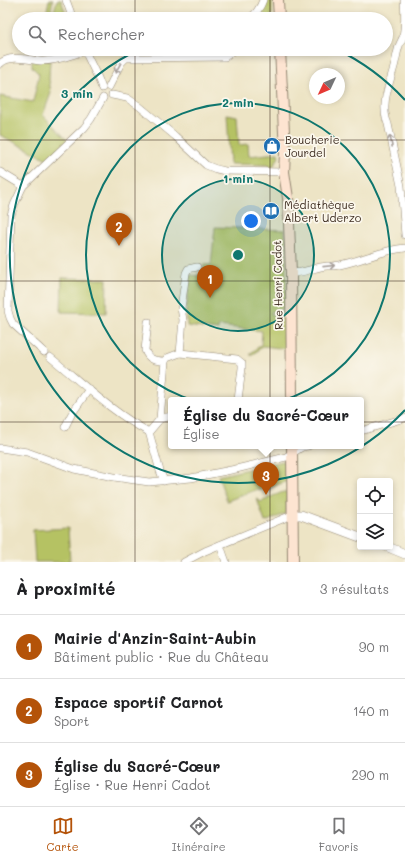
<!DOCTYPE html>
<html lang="fr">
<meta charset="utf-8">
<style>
:root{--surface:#fff;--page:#f6f6f6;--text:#202124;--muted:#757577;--line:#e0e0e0;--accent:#b45309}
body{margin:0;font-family:Mali,sans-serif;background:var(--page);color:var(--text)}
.controls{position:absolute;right:12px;bottom:12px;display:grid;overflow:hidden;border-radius:4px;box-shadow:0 2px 6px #0003}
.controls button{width:36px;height:36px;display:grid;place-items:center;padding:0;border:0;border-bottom:1px solid var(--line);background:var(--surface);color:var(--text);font:20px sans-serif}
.compass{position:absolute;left:309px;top:68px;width:36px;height:36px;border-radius:50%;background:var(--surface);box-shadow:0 2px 6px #0003;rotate:226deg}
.you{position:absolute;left:251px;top:221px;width:14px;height:14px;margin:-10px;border:3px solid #fff;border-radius:50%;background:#1a73e8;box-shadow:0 0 0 6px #1a73e833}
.badge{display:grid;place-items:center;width:26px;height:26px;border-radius:50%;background:var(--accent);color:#fff;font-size:13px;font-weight:700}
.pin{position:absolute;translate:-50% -33px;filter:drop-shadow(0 1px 2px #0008)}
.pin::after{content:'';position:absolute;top:21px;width:14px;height:12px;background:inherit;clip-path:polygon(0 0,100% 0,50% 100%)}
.popup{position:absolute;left:168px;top:397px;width:196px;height:52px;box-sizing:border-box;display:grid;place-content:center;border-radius:4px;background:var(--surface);filter:drop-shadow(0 1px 3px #0005);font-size:13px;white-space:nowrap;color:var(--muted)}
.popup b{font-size:15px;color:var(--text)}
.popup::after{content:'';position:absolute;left:50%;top:100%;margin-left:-8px;border:8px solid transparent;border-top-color:var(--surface)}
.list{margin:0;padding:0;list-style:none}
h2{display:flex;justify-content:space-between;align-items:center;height:52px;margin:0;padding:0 16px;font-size:17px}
h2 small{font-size:13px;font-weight:400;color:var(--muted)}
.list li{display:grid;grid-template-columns:26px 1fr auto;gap:12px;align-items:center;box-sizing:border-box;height:64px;padding:0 16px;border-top:1px solid var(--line)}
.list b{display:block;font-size:15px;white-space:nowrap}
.list p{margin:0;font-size:13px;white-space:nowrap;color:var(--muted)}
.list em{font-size:13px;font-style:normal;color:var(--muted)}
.icon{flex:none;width:22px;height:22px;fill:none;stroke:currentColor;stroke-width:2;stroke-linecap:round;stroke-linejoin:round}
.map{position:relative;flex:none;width:405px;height:562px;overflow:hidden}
.search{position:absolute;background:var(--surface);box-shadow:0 2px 6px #0003;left:12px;right:12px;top:12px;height:44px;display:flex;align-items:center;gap:10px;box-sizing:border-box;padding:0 14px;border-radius:22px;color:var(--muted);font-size:15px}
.sheet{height:244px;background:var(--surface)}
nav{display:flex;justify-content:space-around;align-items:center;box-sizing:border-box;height:56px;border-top:1px solid var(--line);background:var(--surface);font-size:11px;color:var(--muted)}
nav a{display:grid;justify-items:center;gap:2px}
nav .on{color:var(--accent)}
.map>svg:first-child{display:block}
.green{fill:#b5c264;stroke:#787641}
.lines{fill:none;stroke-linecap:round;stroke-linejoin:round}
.minor-casing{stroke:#948772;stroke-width:8}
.tertiary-casing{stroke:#948772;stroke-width:10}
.secondary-casing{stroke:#948772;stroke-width:12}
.minor{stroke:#fff;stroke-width:7}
.tertiary{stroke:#fff;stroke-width:9}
.secondary{stroke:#fde4d1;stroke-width:10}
.oneway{stroke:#a79f9a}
.grid{fill:none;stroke:#3b2a1e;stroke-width:1;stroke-opacity:0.55}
.ring{fill:none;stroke:#0f766e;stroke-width:2}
.labels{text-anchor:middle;stroke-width:3.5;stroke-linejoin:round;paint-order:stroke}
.poi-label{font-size:11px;fill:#3b2a1e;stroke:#fbf7ec;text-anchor:start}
.street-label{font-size:11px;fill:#3b2a1e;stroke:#fbf7ec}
.centre{fill:#0f766e;stroke:#fbf7ec;stroke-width:2}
.ring-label{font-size:12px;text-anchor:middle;font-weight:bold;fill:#0f766e;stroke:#fbf7ec;stroke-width:3.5;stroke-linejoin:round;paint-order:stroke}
</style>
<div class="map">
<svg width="405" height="562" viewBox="0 0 405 562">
<rect width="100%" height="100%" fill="#fbf7ec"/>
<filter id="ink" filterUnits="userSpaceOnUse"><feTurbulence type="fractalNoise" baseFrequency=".025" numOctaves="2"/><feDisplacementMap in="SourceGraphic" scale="8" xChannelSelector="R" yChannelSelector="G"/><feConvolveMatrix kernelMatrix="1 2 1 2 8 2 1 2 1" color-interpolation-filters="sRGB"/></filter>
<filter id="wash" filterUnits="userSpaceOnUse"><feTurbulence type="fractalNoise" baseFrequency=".012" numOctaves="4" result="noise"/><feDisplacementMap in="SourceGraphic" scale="16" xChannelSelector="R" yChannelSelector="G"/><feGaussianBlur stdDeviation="0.9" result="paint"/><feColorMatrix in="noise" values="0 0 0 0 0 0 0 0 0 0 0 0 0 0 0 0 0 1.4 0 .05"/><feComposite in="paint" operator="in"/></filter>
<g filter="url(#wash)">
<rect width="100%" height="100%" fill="#ede4c5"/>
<!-- green -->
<g class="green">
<path d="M49,0H53L51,10L54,11L57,0H61L68,19L46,15Z"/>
<path d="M266,0H272V14L271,19H269L262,12Z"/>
<path d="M32,60H50L49,79L51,93L43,115L69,142L48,161L45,158L0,135V96L33,102L39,74L32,67Z"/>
<path d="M227,114L237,116L239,145L248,144L249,156L278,153L279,157L273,167H270L269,165L230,164Z"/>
<path d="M215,227L285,230L287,309C281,309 276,309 270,313L277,317H287V349L263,346L251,356V353L261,345L262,331L219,326L218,330L187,326V318L186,312L190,275L203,276L204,264L211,265Z"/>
<path d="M62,278L107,279L106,313L61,312Z"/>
<path d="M283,461L287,464V481L268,489V488H265L259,491L258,489L227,501L218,476Z"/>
<path d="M283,492H287V510L285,514L265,522L257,499L259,500L260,502L268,499V498Z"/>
<path d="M68,528L70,562H35L33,530Z"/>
</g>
</g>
<g filter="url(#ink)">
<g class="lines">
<defs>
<g id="minor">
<path d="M66,0L73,19"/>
<path d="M404,0C405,12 405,26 403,37C402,40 400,43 399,46C397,52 396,60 394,67C389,85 380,106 388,124L401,186L405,235"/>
<path d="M239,19C242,19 246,19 249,18C255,16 261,6 263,0"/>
<path d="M84,49L98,78L102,88"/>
<path d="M0,64C9,54 30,60 42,61C57,61 71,55 85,51"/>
<path d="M109,87L121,63L126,58L225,57L230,53L232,49"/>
<path d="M112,95L127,98L139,106L175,136L206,165C212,168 218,170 225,171L284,172"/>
<path d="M0,172L23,186"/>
<path d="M291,273C305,273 315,267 327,266C329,266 331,266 333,266C358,263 380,250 405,248"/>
<path d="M148,322L145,350C148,360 156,361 165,361"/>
<path d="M44,352L13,324L10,318L8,311L11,215L14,205L23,186L84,128L91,119L103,98"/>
<path d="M180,353L237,359L242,363V368L238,400"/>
<path d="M50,357C82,383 113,413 149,432L160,471L164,481"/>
<path d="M160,419L171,416"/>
<path d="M65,427L71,415L89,389"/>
<path d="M361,431L405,418"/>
<path d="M149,432L160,419L165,361L167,358L180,353L183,320L181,308L186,273L188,269L197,267"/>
<path d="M0,448L27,452L74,469L114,477L149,482L191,478L236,469L286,457L302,447L308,446"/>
<path d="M220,545L226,562"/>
<path d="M184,562L205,551L292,515"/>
</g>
<g id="tertiary">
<path d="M292,515H301L360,537"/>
<path d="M388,547L405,554"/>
</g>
<g id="secondary">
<path d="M278,0L279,19"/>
<path d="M280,49L285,153L284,172L288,198L291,273L292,400"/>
<path d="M292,446L293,562"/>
</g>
</defs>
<!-- minor casing -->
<use href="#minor" class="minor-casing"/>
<!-- tertiary casing -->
<use href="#tertiary" class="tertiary-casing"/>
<!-- secondary casing -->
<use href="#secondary" class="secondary-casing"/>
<!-- minor -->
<use href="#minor" class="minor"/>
<!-- tertiary -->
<use href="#tertiary" class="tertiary"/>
<!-- secondary -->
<use href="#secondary" class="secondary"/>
</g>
<!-- one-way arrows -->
<defs><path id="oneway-shaft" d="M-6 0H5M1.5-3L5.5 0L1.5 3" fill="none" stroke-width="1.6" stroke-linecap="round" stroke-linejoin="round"/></defs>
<g class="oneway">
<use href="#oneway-shaft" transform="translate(118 68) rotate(119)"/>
<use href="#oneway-shaft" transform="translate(391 141) rotate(-101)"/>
<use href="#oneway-shaft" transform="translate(329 266) rotate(-6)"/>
</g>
</g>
<!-- grid -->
<path class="grid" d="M135,0V19M270,0V19M135,49V562M270,49V562M0,140H405M0,281H405M0,422H405"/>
<!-- distance rings -->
<circle cx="238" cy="255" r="76" fill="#0f766e" fill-opacity=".12"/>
<g class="ring">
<circle cx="238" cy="255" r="76"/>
<circle cx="238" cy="255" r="152"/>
<path d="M405 410A228 228 0 1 1 140 49M336 49A228 228 0 0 1 405 100"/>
</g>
<!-- icons -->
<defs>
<symbol id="shop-disc" viewBox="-11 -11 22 22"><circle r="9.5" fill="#1f6fb2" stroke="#fbf7ec"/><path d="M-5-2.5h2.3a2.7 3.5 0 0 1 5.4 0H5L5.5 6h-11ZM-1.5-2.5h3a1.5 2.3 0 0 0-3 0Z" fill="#fff"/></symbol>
<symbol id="library-disc" viewBox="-11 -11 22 22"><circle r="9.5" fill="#1f6fb2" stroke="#fbf7ec"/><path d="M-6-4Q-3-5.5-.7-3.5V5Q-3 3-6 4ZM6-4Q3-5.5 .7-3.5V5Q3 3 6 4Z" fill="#fff"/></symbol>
</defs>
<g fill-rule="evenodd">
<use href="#shop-disc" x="262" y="136" width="20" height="20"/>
<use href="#library-disc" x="261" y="201" width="20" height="20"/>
</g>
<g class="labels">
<!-- poi labels -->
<g class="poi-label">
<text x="285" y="144">Boucherie<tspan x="285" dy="13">Jourdel</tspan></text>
<text x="284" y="209">Médiathèque<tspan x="284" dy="13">Albert Uderzo</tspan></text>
</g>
<!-- street labels -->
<g class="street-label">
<text transform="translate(278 285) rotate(-91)" y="4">Rue Henri Cadot</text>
</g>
</g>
<circle cx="238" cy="255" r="6" class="centre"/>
<g class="ring-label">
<text x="77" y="98">3 min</text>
<text x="238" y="107">2 min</text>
<text x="238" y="183">1 min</text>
</g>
</svg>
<div class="controls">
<button><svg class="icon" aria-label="locate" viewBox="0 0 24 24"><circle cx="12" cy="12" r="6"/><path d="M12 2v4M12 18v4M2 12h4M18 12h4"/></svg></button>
<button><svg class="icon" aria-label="layers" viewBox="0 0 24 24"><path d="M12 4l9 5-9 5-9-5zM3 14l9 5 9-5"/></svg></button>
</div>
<svg class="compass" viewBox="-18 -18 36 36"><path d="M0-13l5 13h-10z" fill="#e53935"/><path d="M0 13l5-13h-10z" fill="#757577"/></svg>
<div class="you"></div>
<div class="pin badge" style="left:210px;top:298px">1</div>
<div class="pin badge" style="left:119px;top:246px">2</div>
<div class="pin badge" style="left:266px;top:495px">3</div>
<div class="popup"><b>Église du Sacré-Cœur</b>Église</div>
<div class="search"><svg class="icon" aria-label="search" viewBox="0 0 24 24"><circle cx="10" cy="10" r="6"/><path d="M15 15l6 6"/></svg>Rechercher</div>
</div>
<section class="sheet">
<h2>À proximité<small>3 résultats</small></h2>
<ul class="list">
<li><span class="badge">1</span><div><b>Mairie d'Anzin-Saint-Aubin</b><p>Bâtiment public · Rue du Château</p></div><em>90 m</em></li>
<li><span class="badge">2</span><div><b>Espace sportif Carnot</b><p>Sport</p></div><em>140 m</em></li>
<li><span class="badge">3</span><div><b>Église du Sacré-Cœur</b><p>Église · Rue Henri Cadot</p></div><em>290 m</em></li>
</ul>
</section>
<nav>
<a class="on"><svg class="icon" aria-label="map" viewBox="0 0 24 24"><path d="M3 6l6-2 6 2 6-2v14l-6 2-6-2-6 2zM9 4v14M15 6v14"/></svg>Carte</a>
<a><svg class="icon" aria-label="directions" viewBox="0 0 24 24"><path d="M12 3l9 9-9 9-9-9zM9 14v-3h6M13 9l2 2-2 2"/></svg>Itinéraire</a>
<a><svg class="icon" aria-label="saved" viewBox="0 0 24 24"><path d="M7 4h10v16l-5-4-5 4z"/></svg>Favoris</a>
</nav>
